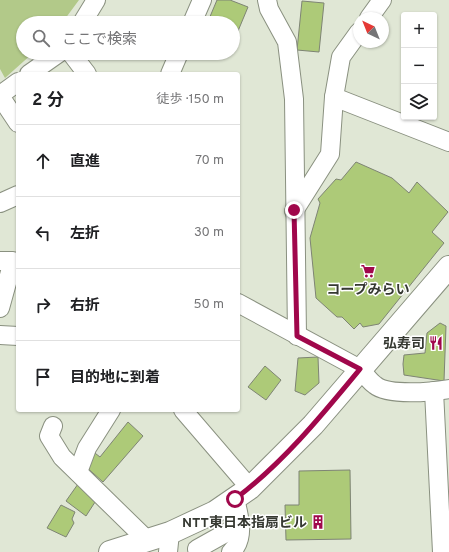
<!DOCTYPE html>
<html lang="ja">
<meta charset="utf-8">
<style>
:root{--surface:#fff;--page:#f6f6f6;--text:#202124;--muted:#757577;--line:#e0e0e0}
body{margin:0;font-family:Overpass,"Noto Sans JP",sans-serif;background:var(--page);color:var(--text)}
.controls{position:absolute;right:12px;top:12px;display:grid;overflow:hidden;border-radius:4px;box-shadow:0 1px 3px #0004}
.controls button{width:36px;height:36px;display:grid;place-items:center;padding:0;border:0;border-bottom:1px solid var(--line);background:var(--surface);color:var(--text);font:20px sans-serif}
.compass{position:absolute;left:353px;top:12px;width:36px;height:36px;border-radius:50%;background:var(--surface);box-shadow:0 1px 3px #0004;rotate:317deg}
.stop{position:absolute;width:12px;height:12px;margin:-9px;border:3px solid #a0074b;border-radius:50%;background:#fff}
.stop.end{background:#a0074b;border-color:#fff;box-shadow:0 1px 4px #0008}
.list{margin:0;padding:0;list-style:none}
h2{display:flex;justify-content:space-between;align-items:center;height:52px;margin:0;padding:0 16px;font-size:17px}
h2 small{font-size:13px;font-weight:400;color:var(--muted)}
.list li{display:grid;grid-template-columns:26px 1fr auto;gap:12px;align-items:center;box-sizing:border-box;height:72px;padding:0 16px;border-top:1px solid var(--line)}
.list b{display:block;font-size:15px;white-space:nowrap}
.list em{font-size:13px;font-style:normal;color:var(--muted)}
.icon{flex:none;width:22px;height:22px;fill:none;stroke:currentColor;stroke-width:2;stroke-linecap:round;stroke-linejoin:round}
.map{position:relative;flex:none;width:449px;height:552px;overflow:hidden}
.search{position:absolute;background:var(--surface);box-shadow:0 1px 3px #0004;left:16px;top:16px;width:224px;height:44px;display:flex;align-items:center;gap:10px;box-sizing:border-box;padding:0 14px;border-radius:22px;color:var(--muted);font-size:15px}
.panel{position:absolute;background:var(--surface);box-shadow:0 1px 3px #0004;left:16px;top:72px;width:224px;height:340px;border-radius:4px}
.map>svg:first-child{display:block}
.green{fill:#b2c989}
.building{fill:#adca78;stroke:#7e8474}
.lines{fill:none;stroke-linecap:round;stroke-linejoin:round}
.minor-casing{stroke:#8a9180;stroke-width:20}
.major-casing{stroke:#8a9180;stroke-width:24}
.minor{stroke:#fff;stroke-width:18}
.major{stroke:#fff;stroke-width:22}
.route{stroke:#a0074b;stroke-width:5}
.labels{text-anchor:middle;stroke-width:3;stroke-linejoin:round;paint-order:stroke}
.poi-label{font-size:14px;font-weight:bold;fill:#363932;stroke:#fff;text-anchor:end}
</style>
<div class="map">
<svg width="449" height="552" viewBox="0 0 449 552">
<rect width="100%" height="100%" fill="#e0e7d5"/>
<!-- green -->
<path class="green" d="M0,0H79L62,23H23V53H33L5,78L0,69Z"/>
<!-- building -->
<g class="building">
<path d="M217,0H230L248,7L238,31L233,29V23H219L209,19Z"/>
<path d="M302,1L324,3L319,52L297,50Z"/>
<path d="M356,162L392,178L409,193L417,182L448,212L432,232L444,243L379,324L363,327L360,323L354,329L342,317H337L316,298L310,238L320,203L318,199L336,179L341,180Z"/>
<path d="M440,323L446,326L444,381L404,375L403,364L404,355L425,353L427,333Z"/>
<path d="M318,357L319,383L305,395L295,391L298,358Z"/>
<path d="M265,366L281,380L266,400L248,387Z"/>
<path d="M128,422L143,436L103,482L84,465L91,450L100,457Z"/>
<path d="M350,470L351,539L286,540L285,505H299V471Z"/>
<path d="M78,484L97,499L86,516L66,501Z"/>
<path d="M61,505L75,512L72,519L74,523L66,537L47,528Z"/>
</g>
<g class="lines">
<defs>
<g id="minor">
<path d="M267,0L269,9L287,42L294,99L297,336"/>
<path d="M369,18L382,0"/>
<path d="M82,23L96,0"/>
<path d="M192,23L202,0"/>
<path d="M71,53L87,74"/>
<path d="M29,74L59,53"/>
<path d="M170,74L179,53"/>
<path d="M0,95L18,82"/>
<path d="M0,96L18,123"/>
<path d="M334,97L449,142"/>
<path d="M0,203L18,195"/>
<path d="M294,211L330,154L334,97L341,57L359,32"/>
<path d="M0,261H13L0,308"/>
<path d="M238,303L360,369C365,374 369,381 375,385C388,396 432,392 449,389"/>
<path d="M0,335L18,336"/>
<path d="M434,391L442,552"/>
<path d="M183,410L250,488"/>
<path d="M53,426L49,436L62,457L148,541"/>
<path d="M78,472L87,448L111,410"/>
<path d="M197,549L240,525"/>
<path d="M168,552L170,533"/>
<path d="M231,552C246,539 239,515 235,499"/>
</g>
<path id="major" d="M110,552L170,533L215,512L250,488L313,425L449,267"/>
</defs>
<!-- minor casing -->
<use href="#minor" class="minor-casing"/>
<!-- major casing -->
<use href="#major" class="major-casing"/>
<!-- minor -->
<use href="#minor" class="minor"/>
<!-- major -->
<use href="#major" class="major"/>
</g>
<g class="lines">
<!-- route -->
<path class="route" d="M235,499C283,463 322,415 360,369L297,336L294,210"/>
</g>
<!-- icons -->
<defs>
<symbol id="supermarket-bare" viewBox="-9 -9 18 18"><path d="M-6-5.5h2.5l.6 2H6L4.5 2H-2.5L-4.4-4H-6ZM-1.5 3.2a1.3 1.3 0 1 0 .1 0ZM3 3.2a1.3 1.3 0 1 0 .1 0Z" fill="#a0074b" stroke="#fff" stroke-width="2.5" paint-order="stroke"/></symbol>
<symbol id="restaurant-bare" viewBox="-9 -9 18 18"><path d="M-5-6h1v4h1v-4h1v4h1v-4h1v5L-1.5 .5V6h-2V.5L-5-1ZM5-6V6H3V1.5H1.5Q1.5-4 5-6Z" fill="#a0074b" stroke="#fff" stroke-width="2.5" paint-order="stroke"/></symbol>
<symbol id="building-bare" viewBox="-9 -9 18 18"><path d="M-4-6H4V6H1V3H-1V6H-4ZM-2.5-4.3h1.7v1.8h-1.7ZM.8-4.3h1.7v1.8H.8ZM-2.5-1h1.7V.8h-1.7ZM.8-1h1.7V.8H.8Z" fill="#a0074b" stroke="#fff" stroke-width="2.5" paint-order="stroke"/></symbol>
</defs>
<g fill-rule="evenodd">
<use href="#supermarket-bare" x="358" y="261" width="20" height="20"/>
<use href="#restaurant-bare" x="426" y="333" width="20" height="20"/>
<use href="#building-bare" x="308" y="512" width="20" height="20"/>
</g>
<g class="labels">
<!-- poi labels -->
<g class="poi-label">
<text x="368" y="294" text-anchor="middle">コープみらい</text>
<text x="425" y="348">弘寿司</text>
<text x="307" y="527">NTT東日本指扇ビル</text>
</g>
</g>
</svg>
<div class="controls">
<button>+</button>
<button>−</button>
<button><svg class="icon" aria-label="layers" viewBox="0 0 24 24"><path d="M12 4l9 5-9 5-9-5zM3 14l9 5 9-5"/></svg></button>
</div>
<svg class="compass" viewBox="-18 -18 36 36"><path d="M0-13l5 13h-10z" fill="#e53935"/><path d="M0 13l5-13h-10z" fill="#757577"/></svg>
<div class="stop" style="left:235px;top:499px"></div>
<div class="stop end" style="left:294px;top:210px"></div>
<div class="search"><svg class="icon" aria-label="search" viewBox="0 0 24 24"><circle cx="10" cy="10" r="6"/><path d="M15 15l6 6"/></svg>ここで検索</div>
<section class="panel">
<h2>2 分<small>徒歩 · 150 m</small></h2>
<ul class="list">
<li><svg class="icon" aria-label="ahead" viewBox="0 0 24 24"><path d="M12 20V5M6 11l6-6 6 6"/></svg><div><b>直進</b></div><em>70 m</em></li>
<li><svg class="icon" aria-label="left" viewBox="0 0 24 24"><path d="M17 20v-9H6M10 6l-5 5 5 5"/></svg><div><b>左折</b></div><em>30 m</em></li>
<li><svg class="icon" aria-label="right" viewBox="0 0 24 24"><path d="M7 20v-9h11M14 6l5 5-5 5"/></svg><div><b>右折</b></div><em>50 m</em></li>
<li><svg class="icon" aria-label="arrive" viewBox="0 0 24 24"><path d="M6 21V4h12l-3 4 3 4H6"/></svg><div><b>目的地に到着</b></div></li>
</ul>
</section>
</div>
